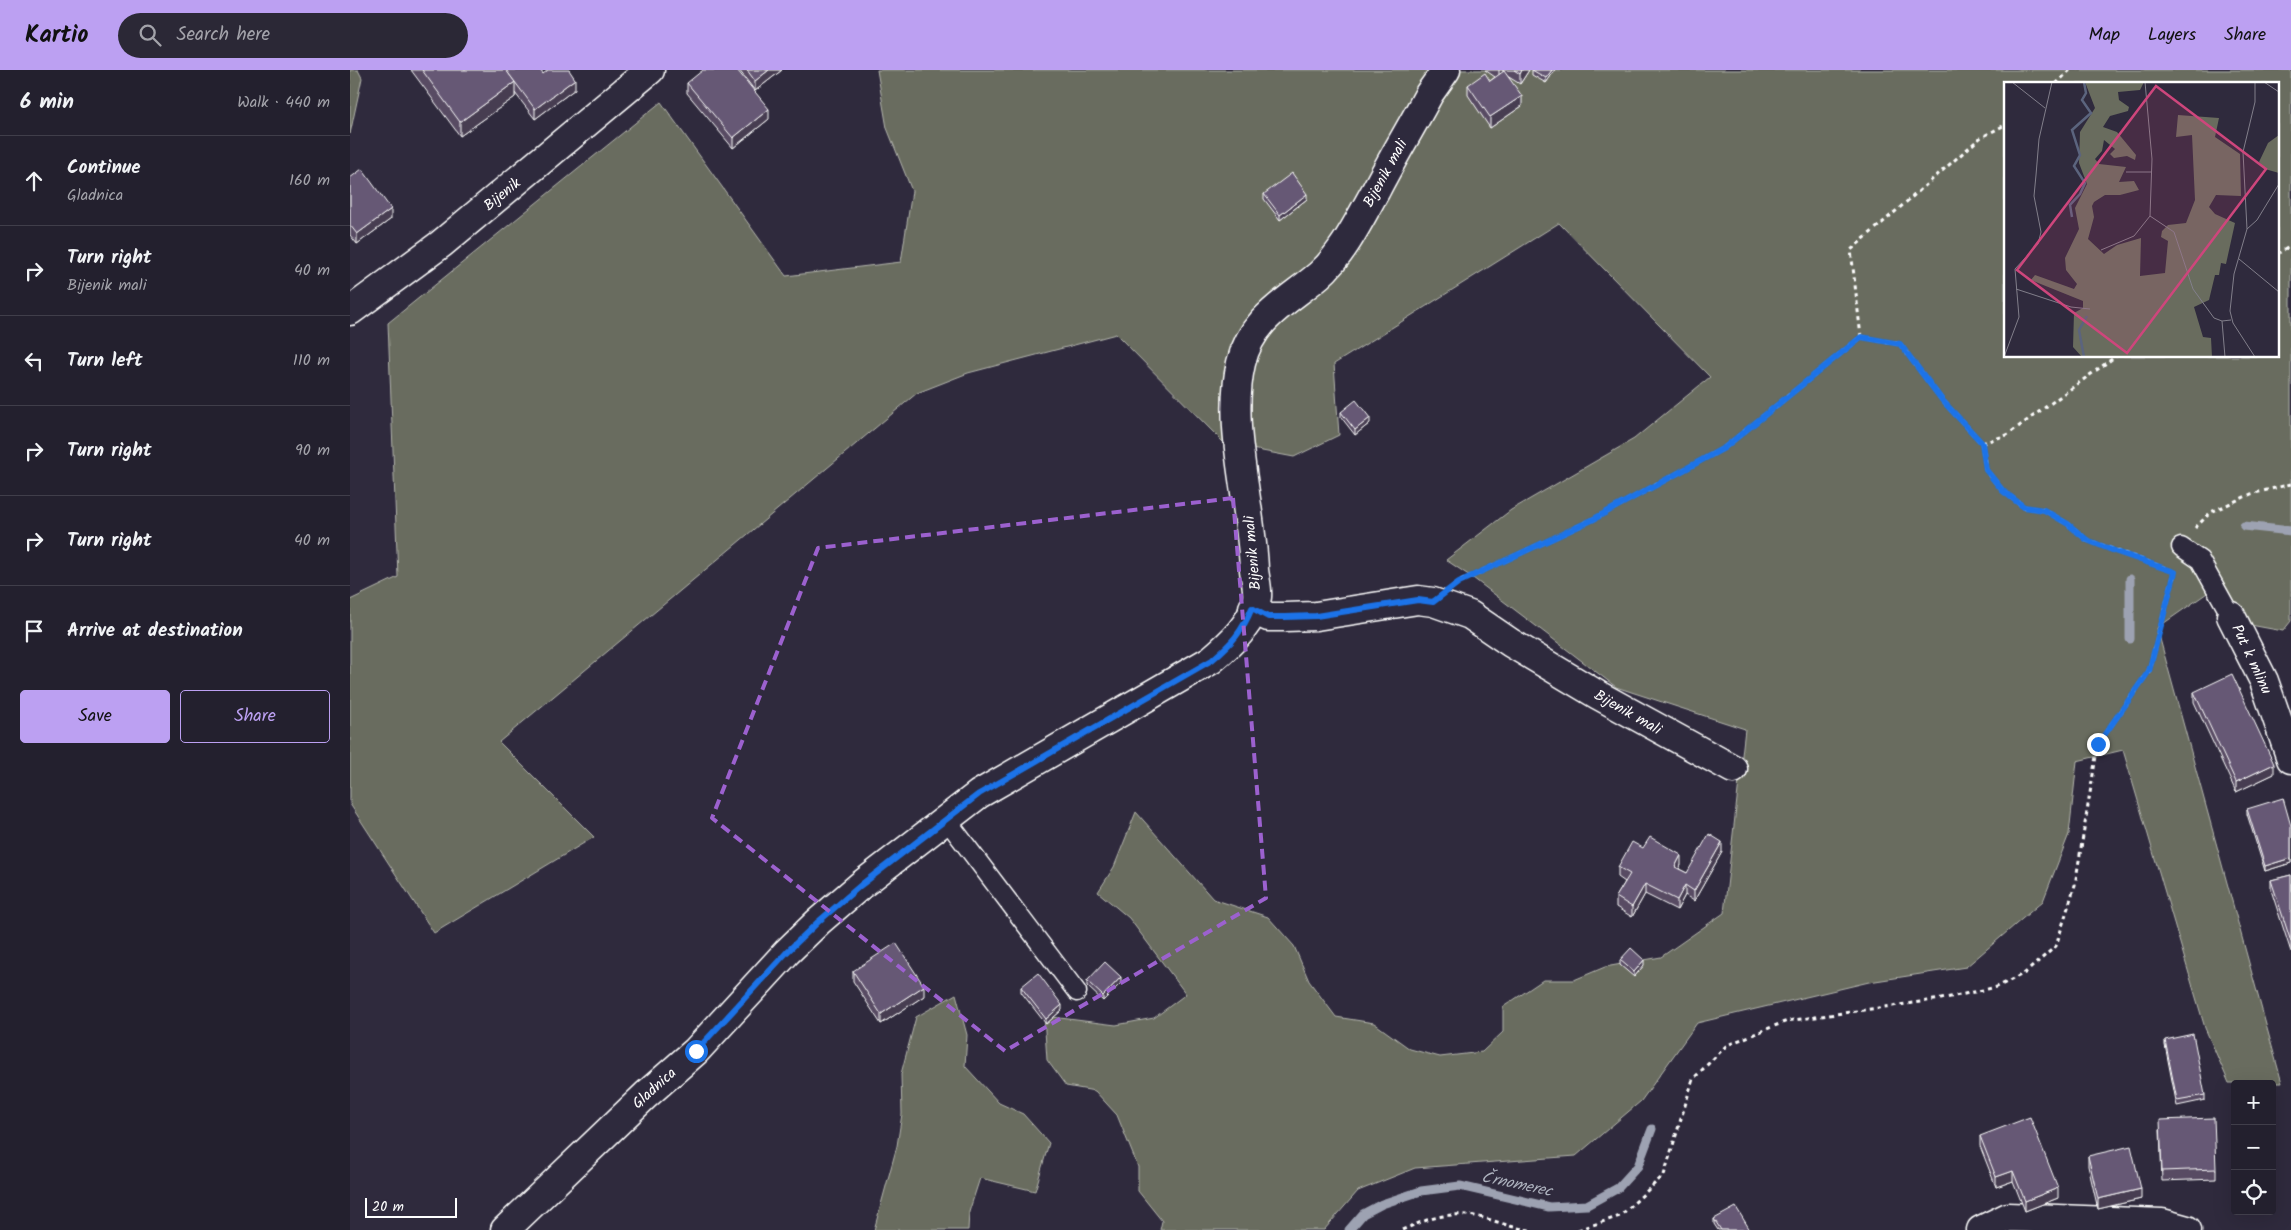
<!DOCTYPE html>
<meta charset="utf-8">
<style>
:root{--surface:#23202e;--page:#2b2836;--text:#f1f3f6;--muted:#a3a3aa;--line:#403e4a;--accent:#bca0f2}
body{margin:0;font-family:Kalam,sans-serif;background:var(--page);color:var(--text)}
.controls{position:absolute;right:15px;bottom:15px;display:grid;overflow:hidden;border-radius:5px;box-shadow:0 5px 20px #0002}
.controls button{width:45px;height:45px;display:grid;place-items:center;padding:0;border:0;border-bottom:1px solid var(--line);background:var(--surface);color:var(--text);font:25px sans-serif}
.scale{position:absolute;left:15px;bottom:12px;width:92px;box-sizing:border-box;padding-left:5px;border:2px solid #fff;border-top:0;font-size:14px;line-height:18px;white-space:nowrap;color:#fff;-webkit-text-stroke:4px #2f2a3d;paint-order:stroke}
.stop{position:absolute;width:15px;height:15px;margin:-11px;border:4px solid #1a73e8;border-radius:50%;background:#fff}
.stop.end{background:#1a73e8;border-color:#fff;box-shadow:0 1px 5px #0008}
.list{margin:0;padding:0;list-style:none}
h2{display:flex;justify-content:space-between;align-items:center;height:65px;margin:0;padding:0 20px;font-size:21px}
h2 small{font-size:16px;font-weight:400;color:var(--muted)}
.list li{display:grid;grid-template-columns:32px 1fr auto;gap:15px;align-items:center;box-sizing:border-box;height:90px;padding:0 20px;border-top:1px solid var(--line)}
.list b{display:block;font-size:19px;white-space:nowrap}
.list p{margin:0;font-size:16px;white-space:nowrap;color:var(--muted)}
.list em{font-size:16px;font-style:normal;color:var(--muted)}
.actions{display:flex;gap:10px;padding:15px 20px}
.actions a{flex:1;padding:11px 0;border:1px solid var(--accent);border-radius:5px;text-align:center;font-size:18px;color:var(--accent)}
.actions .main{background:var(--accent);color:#111}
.icon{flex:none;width:28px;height:28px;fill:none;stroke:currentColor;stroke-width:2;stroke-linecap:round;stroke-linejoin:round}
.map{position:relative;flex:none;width:1941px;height:1160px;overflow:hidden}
header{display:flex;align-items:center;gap:30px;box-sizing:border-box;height:70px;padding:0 25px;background:var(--accent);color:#111}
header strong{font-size:24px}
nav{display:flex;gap:28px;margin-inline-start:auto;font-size:18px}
.search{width:350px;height:45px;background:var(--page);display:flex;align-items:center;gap:12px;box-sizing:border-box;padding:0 18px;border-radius:28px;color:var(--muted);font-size:19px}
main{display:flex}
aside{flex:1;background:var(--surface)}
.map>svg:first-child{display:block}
.green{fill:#696c5e;stroke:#b4b6ae;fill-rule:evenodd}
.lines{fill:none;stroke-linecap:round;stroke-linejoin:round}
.stream{stroke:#9da2b2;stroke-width:9}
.lane-casing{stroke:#fff;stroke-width:21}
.street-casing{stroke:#fff;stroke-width:31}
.secondary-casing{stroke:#fff;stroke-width:31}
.path{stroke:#fff;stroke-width:3;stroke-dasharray:4 4;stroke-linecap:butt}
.lane{stroke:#2f2a3d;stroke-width:18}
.street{stroke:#2f2a3d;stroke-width:28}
.secondary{stroke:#2f2a3d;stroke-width:28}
.wall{fill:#584c64;stroke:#fff}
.shaded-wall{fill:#473e51;stroke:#fff}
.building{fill:#665874;stroke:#fff}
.route{stroke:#1a73e8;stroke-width:6}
.marked{fill:none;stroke:#9c61cf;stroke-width:4;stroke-dasharray:10 6;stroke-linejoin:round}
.labels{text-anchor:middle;stroke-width:4;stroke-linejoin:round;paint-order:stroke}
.street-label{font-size:15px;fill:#fff;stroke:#2f2a3d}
.water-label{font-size:16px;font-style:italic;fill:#adb2be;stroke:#2f2a3d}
.inset-river{fill:none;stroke:#5b647e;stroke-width:2.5}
.inset-road{fill:none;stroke:#827f8b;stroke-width:1}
.view{fill:#ce467c;fill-opacity:0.15;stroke:#ce467c;stroke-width:2.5}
.inset-edge{fill:none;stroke:#fff;stroke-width:2.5}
</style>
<header>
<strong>Kartio</strong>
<div class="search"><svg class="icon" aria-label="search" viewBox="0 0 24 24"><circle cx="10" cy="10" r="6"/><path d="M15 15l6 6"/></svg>Search here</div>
<nav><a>Map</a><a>Layers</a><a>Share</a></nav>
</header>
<main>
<aside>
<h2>6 min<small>Walk · 440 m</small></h2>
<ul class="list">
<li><svg class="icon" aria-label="ahead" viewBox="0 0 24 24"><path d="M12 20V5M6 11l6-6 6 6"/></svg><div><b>Continue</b><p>Gladnica</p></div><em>160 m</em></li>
<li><svg class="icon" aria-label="right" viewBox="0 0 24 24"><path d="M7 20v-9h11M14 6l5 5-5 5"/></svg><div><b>Turn right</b><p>Bijenik mali</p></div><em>40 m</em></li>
<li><svg class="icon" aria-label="left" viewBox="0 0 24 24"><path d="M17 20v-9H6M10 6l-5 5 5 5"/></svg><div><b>Turn left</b></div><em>110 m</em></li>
<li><svg class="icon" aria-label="right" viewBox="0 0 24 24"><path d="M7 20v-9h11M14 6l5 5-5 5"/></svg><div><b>Turn right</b></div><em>90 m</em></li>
<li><svg class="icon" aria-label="right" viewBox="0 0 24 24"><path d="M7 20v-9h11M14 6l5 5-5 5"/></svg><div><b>Turn right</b></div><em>40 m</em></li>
<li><svg class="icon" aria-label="arrive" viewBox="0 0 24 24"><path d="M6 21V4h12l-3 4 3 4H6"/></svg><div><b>Arrive at destination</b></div></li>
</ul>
<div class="actions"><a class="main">Save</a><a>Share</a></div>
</aside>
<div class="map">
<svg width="1941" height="1160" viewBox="0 0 1941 1160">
<rect width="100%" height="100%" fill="#2f2a3d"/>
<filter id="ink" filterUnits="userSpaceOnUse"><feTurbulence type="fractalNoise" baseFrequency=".02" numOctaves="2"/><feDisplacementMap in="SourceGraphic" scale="10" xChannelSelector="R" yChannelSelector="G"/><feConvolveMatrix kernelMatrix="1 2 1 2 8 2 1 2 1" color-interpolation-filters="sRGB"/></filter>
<g filter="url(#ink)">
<!-- green -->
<g class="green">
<path d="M0,0H8L12,8L0,64Z"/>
<path d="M527,0H1941V551L1933,561L1895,554L1860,521L1807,558L1932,1013H1879L1855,958L1773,680L1727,691L1719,764L1693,831L1616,897L1519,912L1347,953L1291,1031L1226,1086L1065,1098L1008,1121L974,1160H810L812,1151L788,1121V1097L767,1045L745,1021L716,1016L697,990L694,946L766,955L804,948L836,924L779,848L748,822L764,797L786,742L863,829L918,847L944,876L959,911L986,947L1024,953L1060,979L1090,987L1132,982L1153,962V937L1193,910H1224L1255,897L1311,887L1374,843L1395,659L1266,617L1123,508L1096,490L1161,440L1284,369L1360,307L1209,153L984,294L989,365L944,387L875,374L766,264L618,303L567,323L149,672L244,767L84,863L0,734V530L48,507L38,253L311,32L436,206L551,192L562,121L537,58ZM1655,14H1927V286H1655Z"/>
<path d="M606,924L617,965L615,996L649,1033L673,1044L699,1073L685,1121L630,1108L619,1142L618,1160H524L547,1076L552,1044L551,1004L566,947Z"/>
</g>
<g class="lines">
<!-- stream -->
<g class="stream">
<path d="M1894,456L1941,461"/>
<path d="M1780,509V569"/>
<path d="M999,1160L1013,1144L1032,1134L1071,1121L1110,1116L1199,1137L1237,1135L1268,1118L1288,1096L1302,1059"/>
</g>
<defs>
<g id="lane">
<path d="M1831,477L1850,490L1881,546"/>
<path d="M596,749L727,922"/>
</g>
<g id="street">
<path d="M903,538L918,547H935L966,546L1068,530L1083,532L1120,545L1161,573L1248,625L1383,699"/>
<path d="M1881,546L1914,611L1941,689"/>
<path d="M155,1160L296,1025L346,981L437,882L468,852L511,815L629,724L861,590C880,574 904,553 907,527C908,518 905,509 904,500C902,434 876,358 891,293C902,248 937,232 969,205C994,183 1010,148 1026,120C1043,87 1062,56 1079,24L1096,0"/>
<path d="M1631,1160L1658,1147L1812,1153L1837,1160"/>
</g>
<path id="secondary" d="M0,241L91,174L300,0"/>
</defs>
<!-- lane casing -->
<use href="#lane" class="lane-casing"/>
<!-- street casing -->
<use href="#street" class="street-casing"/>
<!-- secondary casing -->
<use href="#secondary" class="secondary-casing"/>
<!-- path -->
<g class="path">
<path d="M1706,14L1720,0"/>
<path d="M1927,184L1941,176"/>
<path d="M1511,267L1501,180L1630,68L1655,55"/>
<path d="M1632,373L1657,365L1766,286"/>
<path d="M1845,458L1861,442L1901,424L1941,414"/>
<path d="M1111,511L1242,450L1374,378L1511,267L1550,274L1592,330L1632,373L1636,400L1653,421L1674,437L1694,440L1718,454L1737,470L1815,498"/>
<path d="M1052,1160C1073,1151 1092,1143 1116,1145C1137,1146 1158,1158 1180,1160"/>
<path d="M1228,1160L1270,1146L1314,1105L1343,1009L1377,975L1437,951L1591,929L1647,917L1675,903L1706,876L1725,815L1748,674L1799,601L1825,501"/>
</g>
<!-- lane -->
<use href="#lane" class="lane"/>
<!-- street -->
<use href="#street" class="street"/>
<!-- secondary -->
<use href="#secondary" class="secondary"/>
</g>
<!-- wall -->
<g class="wall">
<path d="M61,0H190L193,4L225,19L185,49L165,23V27L110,66Z"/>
<path d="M389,0H432L405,21Z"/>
<path d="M1135,0H1179L1170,14L1157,6L1172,36L1140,58L1118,25V15L1140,11L1145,7Z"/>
<path d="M1182,0H1205L1196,13L1182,5Z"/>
<path d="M337,13L419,49L383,78L337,23Z"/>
<path d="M0,108L41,149L7,174L0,165Z"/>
<path d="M914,124L957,129L930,150L914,129Z"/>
<path d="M991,342L1020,353L1005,365L991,347Z"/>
<path d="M1844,622L1924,704L1886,722L1844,632Z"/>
<path d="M1897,739L1941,756V793L1915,801L1897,744Z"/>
<path d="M1293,778L1331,795L1329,799L1337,803L1372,782L1344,831L1335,825L1327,840L1295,824L1282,847L1266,837V827L1275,812L1268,807V797Z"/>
<path d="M1941,805V882L1921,820V810Z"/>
<path d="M1270,890L1294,895L1284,907L1270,895Z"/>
<path d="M503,901L574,926L531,954L503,911Z"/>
<path d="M737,911L771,913L753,931L737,916Z"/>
<path d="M671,917L712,940L696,954L671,922Z"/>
<path d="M1815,970L1855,1025V1030L1827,1036L1815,975Z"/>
<path d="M1810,1060L1866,1099V1109L1812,1111Z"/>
<path d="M1630,1066L1708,1128L1675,1141L1663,1111L1646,1117L1630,1076Z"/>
<path d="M1738,1086L1791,1129L1748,1139L1738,1096Z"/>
<path d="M1364,1149L1400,1160H1368L1364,1154Z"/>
</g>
<!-- shaded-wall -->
<g class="shaded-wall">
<path d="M419,0H432L405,21V11Z"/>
<path d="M1149,0H1153V3L1149,9Z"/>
<path d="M1172,0H1179L1170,14V4Z"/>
<path d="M1202,0H1205L1196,13V8Z"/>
<path d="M225,9V19L185,49V39Z"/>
<path d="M165,12V27L110,66V52Z"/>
<path d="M1172,26V36L1140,58V47Z"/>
<path d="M419,39V49L383,78V68Z"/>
<path d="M957,124V129L930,150V145Z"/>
<path d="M41,139V149L7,174V164Z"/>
<path d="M1020,348V353L1005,365V360Z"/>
<path d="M1924,694V704L1886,722V712Z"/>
<path d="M1372,772V782L1344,831V821Z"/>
<path d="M1331,785V795L1325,807V797Z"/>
<path d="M1941,788V793L1915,801V796Z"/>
<path d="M1295,814V824L1282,847V837Z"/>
<path d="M1335,815V825L1327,840V830Z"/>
<path d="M1294,890V895L1284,907V902Z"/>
<path d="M771,907V913L753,931V926Z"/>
<path d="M574,916V926L531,954V944Z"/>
<path d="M712,935V940L696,954V949Z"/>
<path d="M1663,1101V1111L1646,1117V1107Z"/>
<path d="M1708,1118V1128L1675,1141V1131Z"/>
<path d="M1791,1119V1129L1748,1139V1129Z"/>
</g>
<!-- building -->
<g class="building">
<path d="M72,0H156L165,12L110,52Z"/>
<path d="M156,0H190L193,4L198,0H219L225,9L185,39Z"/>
<path d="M353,0H387L419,39L383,68L337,13Z"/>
<path d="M397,0H419L405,11Z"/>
<path d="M1164,0H1172L1170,4Z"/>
<path d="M1182,0H1202L1196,8Z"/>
<path d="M1154,1L1172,26L1140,47L1118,15L1135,3L1140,11Z"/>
<path d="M12,99L41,139L7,164L0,155V108Z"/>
<path d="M942,103L957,124L930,145L914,124Z"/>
<path d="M1006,330L1020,348L1005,360L991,342Z"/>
<path d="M1882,604L1924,694L1886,712L1844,622Z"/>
<path d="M1933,728L1941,756V788L1915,796L1897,739Z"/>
<path d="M1359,764L1372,772L1344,821L1335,815L1327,830L1295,814L1282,837L1266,827L1280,804L1268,797L1282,772L1293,778L1300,767L1331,785L1325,797L1337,803Z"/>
<path d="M1941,805V872L1921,810Z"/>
<path d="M546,873L574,916L531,944L503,901Z"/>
<path d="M1281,878L1294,890L1284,902L1270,890Z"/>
<path d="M755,892L771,907L753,926L737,911Z"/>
<path d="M688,903L712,935L696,949L671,917Z"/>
<path d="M1843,964L1855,1025L1827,1030L1815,970Z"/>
<path d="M1680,1047L1708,1118L1675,1131L1663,1101L1646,1107L1630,1066Z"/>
<path d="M1864,1048L1866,1099L1812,1101L1810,1050Z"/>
<path d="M1781,1076L1791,1119L1748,1129L1738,1086Z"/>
<path d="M1386,1137L1400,1160H1371L1364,1149Z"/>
</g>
</g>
<g class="lines" filter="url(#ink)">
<!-- route -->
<path class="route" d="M346,981L437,882L468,852L511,815L629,724L862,590C882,573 892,562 902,538L918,547H935L966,546L1068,530L1083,532L1109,512L1242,450L1374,378L1511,267L1550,274L1592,330L1632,373L1636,400L1653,421L1674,437L1694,440L1718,454L1737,470L1767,482L1825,502L1799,601L1748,674"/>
</g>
<!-- marked area -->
<path class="marked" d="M883,428L916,828L655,981L362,748L468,478Z"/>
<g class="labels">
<!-- street labels -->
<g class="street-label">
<text transform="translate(1035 103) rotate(-61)" y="5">Bijenik mali</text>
<text transform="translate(152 124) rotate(-39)" y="5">Bijenik</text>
<text transform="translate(902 483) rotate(-95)" y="5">Bijenik mali</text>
<text transform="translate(1902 589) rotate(65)" y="5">Put k mlinu</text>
<text transform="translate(1278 642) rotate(30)" y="5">Bijenik mali</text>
<text transform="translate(304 1018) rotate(-42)" y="5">Gladnica</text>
</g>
<!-- water labels -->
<g class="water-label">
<text transform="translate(1167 1113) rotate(12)" y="6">Črnomerec</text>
</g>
</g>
<!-- overview -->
<g transform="translate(1654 12)">
<rect width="275" height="275" fill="#2f2a3d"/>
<path d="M81,0H140L136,8L114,10L115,18L125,25L124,29L106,34L99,45L113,50L132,73L131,78L123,74L110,76L106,72L111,67L100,58L98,69L91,77L95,82L122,85L115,100L130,99L135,108L116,113H101L90,120L88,124L90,135L84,157L100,172L113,163L137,156L136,194L161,191L164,159L157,155L158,149L164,143L182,141L191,118L188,53L172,55L174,33L215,36L211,55L236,72L237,114L212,113L205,125L211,132L231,141L222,182L217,181L215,193H211L205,218L190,225L199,255L207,256L208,275H78L69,265L70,231L79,226V219L27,198L31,193L70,207L73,202L62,188L61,176L75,147L71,126L83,102L75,81L76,50L91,26ZM275,53V91L261,87L255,80L264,61Z" fill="#696c5e"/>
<path class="inset-river" d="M68,135L66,123L76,112L81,101L70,84L76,73L68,48L87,31L78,18L82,11L80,0M80,275L75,248L83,234"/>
<path class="inset-road" d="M8,0L41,26M141,0L148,77L146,134M251,0V20L239,70L243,147L230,192L226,229L229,241L251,275M260,0L275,10M122,90H148M146,134L170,150L189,207L210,236L218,239M243,147L253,138L275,102M97,168L130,154L146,134M235,177L275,210M12,207L67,225L86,227M0,275L15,235L11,187L34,162L37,150L30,114L32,93L35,57L48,0M221,275L218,239L227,238"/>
<path class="view" d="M152,4L262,87L123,271L13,188Z"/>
<rect width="275" height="275" class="inset-edge"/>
</g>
</svg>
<div class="controls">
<button>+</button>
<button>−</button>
<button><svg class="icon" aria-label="locate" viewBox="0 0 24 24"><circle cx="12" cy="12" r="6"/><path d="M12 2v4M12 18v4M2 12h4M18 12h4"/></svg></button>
</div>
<div class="scale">20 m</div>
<div class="stop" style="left:346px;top:981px"></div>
<div class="stop end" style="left:1748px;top:674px"></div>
</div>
</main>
